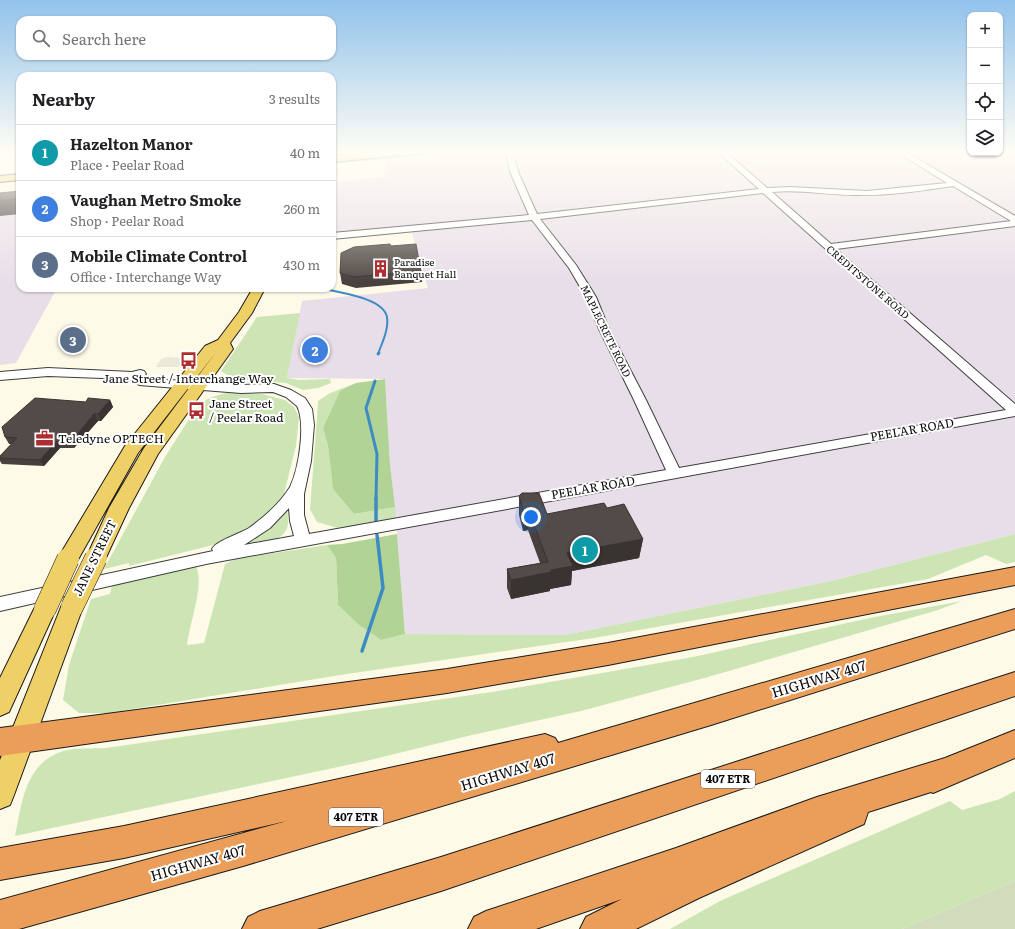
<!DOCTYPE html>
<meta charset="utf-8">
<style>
:root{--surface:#fff;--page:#f2f2f2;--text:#202124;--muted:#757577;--line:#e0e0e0;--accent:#db2777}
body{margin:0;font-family:Literata,serif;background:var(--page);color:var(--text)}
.controls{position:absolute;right:12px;top:12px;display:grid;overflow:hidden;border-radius:8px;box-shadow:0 1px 3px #0004}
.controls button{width:36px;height:36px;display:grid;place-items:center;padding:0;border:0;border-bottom:1px solid var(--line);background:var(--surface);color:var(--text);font:20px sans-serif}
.you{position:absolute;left:531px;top:517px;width:14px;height:14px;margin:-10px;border:3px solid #fff;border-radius:50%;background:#1a73e8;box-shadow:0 0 0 6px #1a73e833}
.badge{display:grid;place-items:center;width:26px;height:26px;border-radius:50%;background:var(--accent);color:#fff;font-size:13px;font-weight:700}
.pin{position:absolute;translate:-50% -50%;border:2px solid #fff;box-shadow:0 1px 4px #0006}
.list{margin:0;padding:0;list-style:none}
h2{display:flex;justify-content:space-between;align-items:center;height:52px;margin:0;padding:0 16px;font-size:17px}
h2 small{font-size:13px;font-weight:400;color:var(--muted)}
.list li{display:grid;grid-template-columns:26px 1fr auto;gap:12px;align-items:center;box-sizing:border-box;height:56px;padding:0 16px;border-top:1px solid var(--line)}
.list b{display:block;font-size:15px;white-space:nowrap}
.list p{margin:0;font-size:13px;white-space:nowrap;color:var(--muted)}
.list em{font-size:13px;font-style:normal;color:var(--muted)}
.icon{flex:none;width:22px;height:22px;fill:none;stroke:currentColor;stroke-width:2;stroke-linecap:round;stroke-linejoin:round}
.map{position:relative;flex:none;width:1015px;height:929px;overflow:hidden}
.search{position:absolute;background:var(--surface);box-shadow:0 1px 3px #0004;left:16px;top:16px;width:320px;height:44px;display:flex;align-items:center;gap:10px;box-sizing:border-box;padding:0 14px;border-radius:12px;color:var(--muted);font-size:15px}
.panel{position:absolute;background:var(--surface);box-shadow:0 1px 3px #0004;left:16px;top:72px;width:320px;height:220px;border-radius:12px}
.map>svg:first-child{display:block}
.industrial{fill:#e8dee9}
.green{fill:#cde5b5}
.forest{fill:#b1d496}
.cemetery{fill:#d1dcbc}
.plaza{fill:#ebe7d9}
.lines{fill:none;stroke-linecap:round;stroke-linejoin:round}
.stream-far3{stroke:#3c8bc3;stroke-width:1.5}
.stream-far2{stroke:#3c8bc3;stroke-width:2}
.stream-far1{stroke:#3c8bc3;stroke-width:3}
.stream{stroke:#3c8bc3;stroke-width:3.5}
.minor-casing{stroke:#3d3d3d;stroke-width:2}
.major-casing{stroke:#1b1b1b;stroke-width:2}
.highway-casing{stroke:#1b1b1b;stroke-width:2}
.minor{fill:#fff;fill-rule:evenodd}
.major{fill:#efd066;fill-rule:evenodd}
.highway{fill:#eb9e59;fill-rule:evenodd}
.major-bridge-casing{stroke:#1b1b1b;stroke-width:23;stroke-linecap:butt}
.major-bridge{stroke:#efd066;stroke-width:22}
.wall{fill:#47403d}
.shaded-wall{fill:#393432}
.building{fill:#524b47;stroke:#393432}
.labels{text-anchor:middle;stroke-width:4;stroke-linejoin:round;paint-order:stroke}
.far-poi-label{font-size:10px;fill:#0a0a0a;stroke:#fff;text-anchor:start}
.far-street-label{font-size:10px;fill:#0a0a0a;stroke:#fff}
.shield{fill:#fff;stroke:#545454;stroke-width:1}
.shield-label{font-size:11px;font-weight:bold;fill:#0a0a0a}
.poi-label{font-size:12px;fill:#0a0a0a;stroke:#fff;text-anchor:start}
.street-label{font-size:12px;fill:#0a0a0a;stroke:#fff}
.near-street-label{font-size:14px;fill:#0a0a0a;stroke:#fff}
</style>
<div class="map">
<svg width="1015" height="929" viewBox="0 0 1015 929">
<rect width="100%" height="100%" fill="#fefae8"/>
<!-- industrial -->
<g class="industrial">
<path d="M441,152H499L514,180L522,178L513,152H1015V534L831,581L565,635L405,634L397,534L390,464L385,379L287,378L302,301L428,288L410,226L332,233V182L384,177L386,157Z"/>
<path d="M20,191V288H57L16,363L0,365V192Z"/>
</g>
<!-- green -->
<g class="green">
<path d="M300,313L287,378L299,380L330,379L331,383L318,388L303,390L286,383L228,378L229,376L221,371L257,317Z"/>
<path d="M356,383L340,392L323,428L328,446L333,489L354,514L395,507L396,519L338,528L317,522L310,509L317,418L318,401L330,393Z"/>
<path d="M226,393L262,394L285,400L294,407L299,417L296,446L284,494L270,516L229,541L129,566V563L104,569L165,457L191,416H194L200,408L198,407C205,398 215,396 226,393Z"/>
<path d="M287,510C288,514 288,518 288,523C287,543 260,542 244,544Z"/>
<path d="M1015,534V562L1006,564L986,555L928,579L594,638L340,675L109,713H79L63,700L69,665L91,599L110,594L112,585L195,565C206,581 189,625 187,645L204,643L225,564L235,559L327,545L336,558L338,605L359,625L381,640L405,634L565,635L831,581Z"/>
<path d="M962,601L938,610L708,677L581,711L472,735L366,761L15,836C22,804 24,766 60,752C73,747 92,749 106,748L492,692L602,673L693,657L870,618Z"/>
<path d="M1015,791V881L902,929H670L720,901L950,801L962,810L1000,799Z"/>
</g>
<!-- forest -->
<g class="forest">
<path d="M385,379L390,464L395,507L354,514L333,489L328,446L323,428L340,391L356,383Z"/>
<path d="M397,534L405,634L381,640L359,625L338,605L336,558L327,545L342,544Z"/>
</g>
<!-- cemetery -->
<path class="cemetery" d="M1015,881V929H902Z"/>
<!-- plaza -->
<path class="plaza" d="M167,357L181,358H187L178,367H156L161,359Z"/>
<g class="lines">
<!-- stream-far3 -->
<path class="stream-far3" d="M332,163L447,152"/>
<!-- stream-far2 -->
<path class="stream-far2" d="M321,288C338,293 383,297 387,317C389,329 382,343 378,354"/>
<!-- stream-far1 -->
<g class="stream-far1">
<path d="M378,354L379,353"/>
<path d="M375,381L366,408L377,454L376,499"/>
</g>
<!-- stream -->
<g class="stream">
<path d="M376,521V498"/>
<path d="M362,651L383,588L377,535"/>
</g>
<defs>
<path id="minor" d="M505,152H512L519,174L537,214L759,189L718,152H726L767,188L790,187L867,191L947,183L897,152H929L911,155L1015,216V226L836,249L1015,404V416L206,564L0,611V597L213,551L212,549C216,541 239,534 249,528C263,518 281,502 290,487C299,469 306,423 297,406L286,397L273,392L241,393L139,385L129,379L48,376L0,380V372L48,368L132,372L140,370L144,371L146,374L142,378L241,385L274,384L291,390L305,398L312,409L314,425L311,461L304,494V515L309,534L666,470L634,400L599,329L586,297L569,268L532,220L332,239V233L529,215L511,174ZM953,186L1011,221L831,244L772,192C799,189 827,195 855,195C888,196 920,191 953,186ZM763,193L1006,410L679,468L646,400L609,329L596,297L576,265L540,219ZM289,508L290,521L294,536L244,545L270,528Z"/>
<g id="major">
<path d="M370,152H404L400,155L332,162V156Z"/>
<path d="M20,174V180L0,182V176Z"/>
<path d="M253,288H265L252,313L230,343L233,349L158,454L129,508L103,564L96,566L89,564L86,558L109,508L144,448L217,351L138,453L75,565L68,567L61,565L58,559L61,553L125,446L205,346L218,340L239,312Z"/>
<path d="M72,598L80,601L83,607L14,795L10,805L0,809V760L61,607L64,601Z"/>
<path d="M45,600L53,603L56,609L9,712L0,716V678L37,603Z"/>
</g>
<g id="highway">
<path d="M1015,567V585L608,665L447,693L0,756V728L447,669L608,643Z"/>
<path d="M1015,609V629L711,725L243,866L19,929H0V900L287,821L124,858L0,880V848L124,826L545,734L555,738L558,743Z"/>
<path d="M1015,672V696L441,891L317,929H242L248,917L260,911L441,857Z"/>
<path d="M1015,730V758L933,793L931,792L868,812L864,824L699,898L636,929H580L586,917L622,899L536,929H468L474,917L486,911L676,848L817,797L945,758Z"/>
</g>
</defs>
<!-- minor casing -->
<use href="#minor" class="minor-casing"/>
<!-- major casing -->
<use href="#major" class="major-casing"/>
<!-- highway casing -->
<use href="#highway" class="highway-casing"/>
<!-- minor -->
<use href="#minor" class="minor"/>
<!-- major -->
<use href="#major" class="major"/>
<!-- highway -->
<use href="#highway" class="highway"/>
<defs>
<g id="major-bridge">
<path d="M72,607L96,558"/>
<path d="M45,609L68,559"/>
</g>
</defs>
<!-- major-bridge casing -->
<use href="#major-bridge" class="major-bridge-casing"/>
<!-- major-bridge -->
<use href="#major-bridge" class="major-bridge"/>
</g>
<!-- wall -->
<g class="wall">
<path d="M391,246L421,271L422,282L356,288L342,284L340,273Z"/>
<path d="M110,400L113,407L101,421H98L74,448H60L44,466L2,464L0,461V456L12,444H9L5,437Z"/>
<path d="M519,496L547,514L607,508L643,539L639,558L572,571L571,585L550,589V591L511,599L507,588V569L540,563L528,530L523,531L519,515Z"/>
</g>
<!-- shaded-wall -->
<g class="shaded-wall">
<path d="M20,198V214L0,216V200Z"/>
<path d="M110,400L113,407L101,421L98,414Z"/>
<path d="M94,414L98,421L74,448L71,442Z"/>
<path d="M57,441L60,448L44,466L40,460Z"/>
<path d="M529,511L528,530L523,531L524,512Z"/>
<path d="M643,539L639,558L572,571L571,585L550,589V591L511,599V580L551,570L567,553Z"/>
</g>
<!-- building -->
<g class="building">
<path d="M20,191V198L0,200V193Z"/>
<path d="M390,244L391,246L416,244L421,271L354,277L340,273L341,253L354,247Z"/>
<path d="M35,398L86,402L88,398L110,400L98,414H94L71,442L57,441L40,460L0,458V456L17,438L5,437L2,427Z"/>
<path d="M522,493H539L547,514L604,503L607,508L624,504L643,539L567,553L573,566L551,570V572L511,580L507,569L548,562L529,511L524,512L519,496Z"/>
</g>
<!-- sky -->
<linearGradient id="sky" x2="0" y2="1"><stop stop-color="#91c2ec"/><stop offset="0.54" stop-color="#fffdf5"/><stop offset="1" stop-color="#fffdf5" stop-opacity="0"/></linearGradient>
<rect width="1015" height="282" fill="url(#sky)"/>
<!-- icons -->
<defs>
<symbol id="building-bare" viewBox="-9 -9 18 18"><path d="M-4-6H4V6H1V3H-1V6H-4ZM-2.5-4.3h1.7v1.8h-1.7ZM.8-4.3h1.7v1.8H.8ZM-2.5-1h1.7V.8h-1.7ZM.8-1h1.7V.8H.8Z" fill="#af2c31" stroke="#fff" stroke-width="2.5" paint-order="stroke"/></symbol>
<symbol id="bus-bare" viewBox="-9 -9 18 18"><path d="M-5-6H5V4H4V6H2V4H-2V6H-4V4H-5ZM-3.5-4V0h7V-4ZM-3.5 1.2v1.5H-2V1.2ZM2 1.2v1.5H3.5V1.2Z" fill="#af2c31" stroke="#fff" stroke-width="2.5" paint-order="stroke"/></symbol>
<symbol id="office-bare" viewBox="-9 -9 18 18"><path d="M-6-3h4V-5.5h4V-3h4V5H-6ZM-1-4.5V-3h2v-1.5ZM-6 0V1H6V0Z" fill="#af2c31" stroke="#fff" stroke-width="2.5" paint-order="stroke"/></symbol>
</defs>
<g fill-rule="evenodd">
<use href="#building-bare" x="368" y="256" width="25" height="25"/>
<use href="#bus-bare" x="176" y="348" width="25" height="25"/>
<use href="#bus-bare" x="184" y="398" width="25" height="25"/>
<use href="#office-bare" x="32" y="426" width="25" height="25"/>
</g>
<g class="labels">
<!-- far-poi labels -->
<g class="far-poi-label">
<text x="394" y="266">Paradise<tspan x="394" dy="12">Banquet Hall</tspan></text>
</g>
<!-- far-street labels -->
<g class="far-street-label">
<text transform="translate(868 282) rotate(41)" y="4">CREDITSTONE ROAD</text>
<text transform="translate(606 331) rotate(64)" y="4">MAPLECRETE ROAD</text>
</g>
<!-- shield labels -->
<g class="shield">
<rect x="701" y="770" width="54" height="18" rx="3"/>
<rect x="329" y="808" width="54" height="18" rx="3"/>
</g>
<g class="shield-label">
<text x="728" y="783">407 ETR</text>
<text x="356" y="821">407 ETR</text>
</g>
<!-- poi labels -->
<g class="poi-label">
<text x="188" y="383" text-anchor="middle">Jane Street / Interchange Way</text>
<text x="209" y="408">Jane Street<tspan x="209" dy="14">/ Peelar Road</tspan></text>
<text x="58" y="443">Teledyne OPTECH</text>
</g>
<!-- street labels -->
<g class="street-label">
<text transform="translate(912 430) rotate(-10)" y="4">PEELAR ROAD</text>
<text transform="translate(593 488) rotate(-10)" y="4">PEELAR ROAD</text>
<text transform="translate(95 558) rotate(-64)" y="4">JANE STREET</text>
</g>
<!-- near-street labels -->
<g class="near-street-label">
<text transform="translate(819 679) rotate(-17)" y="5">HIGHWAY 407</text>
<text transform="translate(508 772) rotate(-17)" y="5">HIGHWAY 407</text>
<text transform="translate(198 863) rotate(-16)" y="5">HIGHWAY 407</text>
</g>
</g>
</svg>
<div class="controls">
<button>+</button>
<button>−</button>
<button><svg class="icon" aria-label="locate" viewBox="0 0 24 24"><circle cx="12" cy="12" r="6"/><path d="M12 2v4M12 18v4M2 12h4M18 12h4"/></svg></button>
<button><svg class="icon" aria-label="layers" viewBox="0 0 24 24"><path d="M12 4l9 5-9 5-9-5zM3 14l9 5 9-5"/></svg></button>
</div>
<div class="you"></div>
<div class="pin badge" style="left:585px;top:550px;background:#0f9aa8">1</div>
<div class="pin badge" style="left:315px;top:350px;background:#3f7fe0">2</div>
<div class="pin badge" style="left:73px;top:340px;background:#5c6f8a">3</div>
<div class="search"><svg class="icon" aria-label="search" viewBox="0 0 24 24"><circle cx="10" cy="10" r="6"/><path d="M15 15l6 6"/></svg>Search here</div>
<section class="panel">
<h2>Nearby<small>3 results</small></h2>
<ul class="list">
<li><span class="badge" style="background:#0f9aa8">1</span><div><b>Hazelton Manor</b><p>Place · Peelar Road</p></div><em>40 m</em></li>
<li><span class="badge" style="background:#3f7fe0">2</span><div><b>Vaughan Metro Smoke</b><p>Shop · Peelar Road</p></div><em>260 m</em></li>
<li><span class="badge" style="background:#5c6f8a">3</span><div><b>Mobile Climate Control</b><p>Office · Interchange Way</p></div><em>430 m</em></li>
</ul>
</section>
</div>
